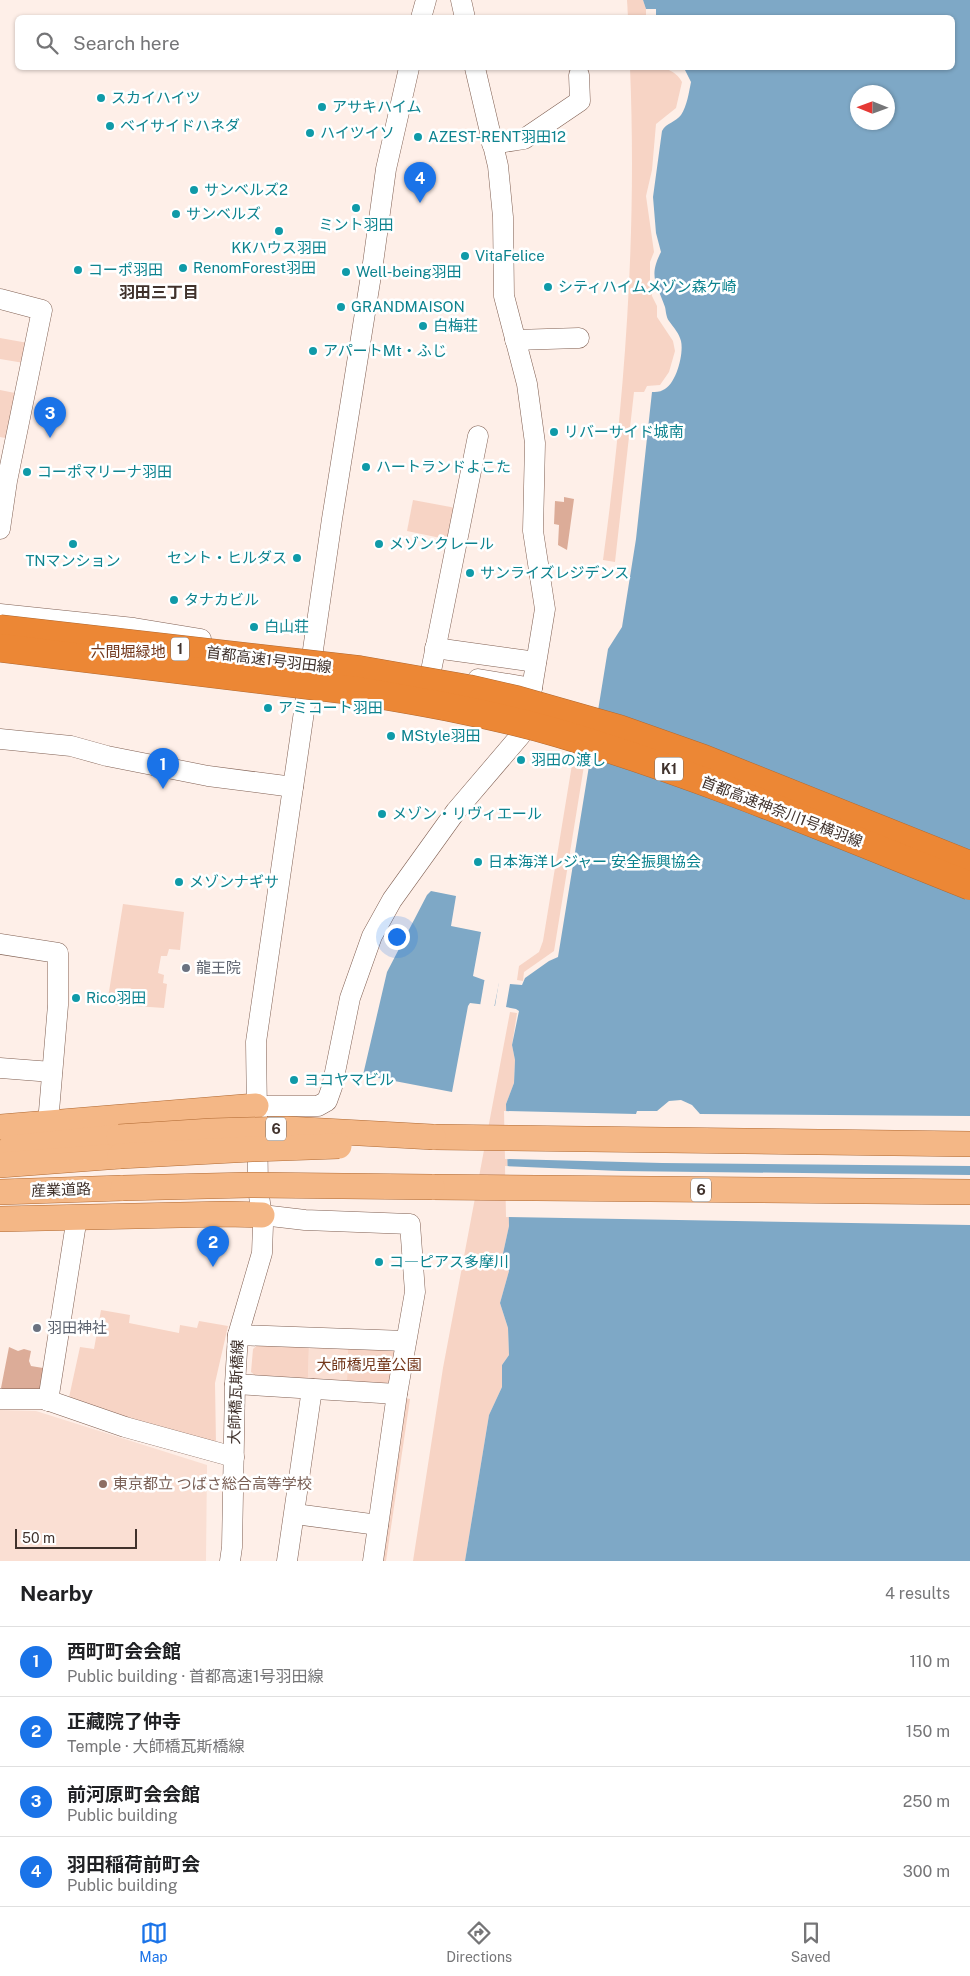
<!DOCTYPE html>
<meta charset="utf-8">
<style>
:root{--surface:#fff;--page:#f2f2f2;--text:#202124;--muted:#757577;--line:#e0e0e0;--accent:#1a73e8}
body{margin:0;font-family:"Public Sans","Noto Sans JP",sans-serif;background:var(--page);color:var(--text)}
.compass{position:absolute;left:850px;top:85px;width:45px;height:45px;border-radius:50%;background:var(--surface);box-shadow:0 1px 4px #0004;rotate:271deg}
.scale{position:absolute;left:15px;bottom:12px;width:122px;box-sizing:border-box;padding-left:5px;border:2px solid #40322c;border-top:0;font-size:14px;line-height:18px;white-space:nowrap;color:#40322c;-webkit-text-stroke:4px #fff;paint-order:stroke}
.you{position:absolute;left:396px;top:936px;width:18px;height:18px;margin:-12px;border:4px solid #fff;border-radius:50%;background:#1a73e8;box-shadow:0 0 0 8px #1a73e833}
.badge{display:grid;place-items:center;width:32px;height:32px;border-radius:50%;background:var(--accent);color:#fff;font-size:16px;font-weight:700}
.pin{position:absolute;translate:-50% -41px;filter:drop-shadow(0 1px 2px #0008)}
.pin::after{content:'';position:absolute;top:26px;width:18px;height:15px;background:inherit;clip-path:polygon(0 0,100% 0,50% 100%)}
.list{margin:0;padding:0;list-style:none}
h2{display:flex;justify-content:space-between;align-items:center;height:65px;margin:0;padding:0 20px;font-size:21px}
h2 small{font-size:16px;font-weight:400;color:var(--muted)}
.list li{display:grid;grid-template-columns:32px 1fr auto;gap:15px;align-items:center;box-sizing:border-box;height:70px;padding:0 20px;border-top:1px solid var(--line)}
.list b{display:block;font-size:19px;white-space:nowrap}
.list p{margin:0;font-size:16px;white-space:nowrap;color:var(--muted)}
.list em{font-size:16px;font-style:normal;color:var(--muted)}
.icon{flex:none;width:28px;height:28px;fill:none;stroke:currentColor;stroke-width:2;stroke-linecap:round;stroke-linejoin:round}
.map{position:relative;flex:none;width:970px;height:1561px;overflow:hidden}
.search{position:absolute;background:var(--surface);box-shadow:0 1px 4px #0004;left:15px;right:15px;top:15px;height:55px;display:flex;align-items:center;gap:12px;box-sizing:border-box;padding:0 18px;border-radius:8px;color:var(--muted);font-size:19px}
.sheet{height:345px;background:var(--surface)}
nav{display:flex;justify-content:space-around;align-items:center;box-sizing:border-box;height:70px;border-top:1px solid var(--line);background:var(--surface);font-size:14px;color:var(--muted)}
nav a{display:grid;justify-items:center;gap:2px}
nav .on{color:var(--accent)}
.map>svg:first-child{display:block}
.built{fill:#fadfd3}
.green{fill:#f7d4c5;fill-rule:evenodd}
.forest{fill:#dcac98}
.water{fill:#7ea8c6;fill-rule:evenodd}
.pier{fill:#feefe8}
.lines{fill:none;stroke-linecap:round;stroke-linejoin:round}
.minor-casing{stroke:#806053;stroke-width:21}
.major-casing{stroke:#b06932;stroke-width:26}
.minor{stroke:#fff;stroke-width:20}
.major{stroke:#f4b786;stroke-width:25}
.major-bridge-casing{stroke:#b06932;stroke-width:26;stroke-linecap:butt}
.highway-bridge-casing{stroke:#b06932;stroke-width:29;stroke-linecap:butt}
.major-bridge{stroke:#f4b786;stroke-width:25}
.highway-bridge{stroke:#ec8735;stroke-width:28}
.culture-dot{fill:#0f9aa8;stroke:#fff;stroke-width:2}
.worship-dot{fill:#6b7280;stroke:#fff;stroke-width:2}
.education-dot{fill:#8d6e63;stroke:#fff;stroke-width:2}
.labels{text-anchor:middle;stroke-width:5;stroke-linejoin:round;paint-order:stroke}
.shield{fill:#fff;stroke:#79706b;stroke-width:1}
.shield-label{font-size:14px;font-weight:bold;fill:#40322c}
.culture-label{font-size:15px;fill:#0d838f;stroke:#fff;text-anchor:start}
.park-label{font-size:15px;fill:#73371b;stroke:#fff}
.street-label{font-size:15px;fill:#40322c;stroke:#fff}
.worship-label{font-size:15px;fill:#5b616d;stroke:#fff;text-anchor:start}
.education-label{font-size:15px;fill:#785e54;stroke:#fff;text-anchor:start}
.neighbourhood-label{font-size:16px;font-weight:bold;fill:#40322c;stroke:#fff}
</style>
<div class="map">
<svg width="970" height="1561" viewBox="0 0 970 1561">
<rect width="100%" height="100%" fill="#feefe8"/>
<!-- built -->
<g class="built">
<path d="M309,1345L348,1346L347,1382L308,1380Z"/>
<path d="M0,1410L36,1411L207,1465L206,1561H0Z"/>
</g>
<!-- green -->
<g class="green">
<path d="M627,0H643L646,9V17H628Z"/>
<path d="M630,68C648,67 672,63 682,82L676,108L656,124L652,170L646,196L654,252L650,262V284L652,296L657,306V317L673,341L675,351L669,372L660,385L647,386L644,392H634L615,562L603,560C625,397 637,232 630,68Z"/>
<path d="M0,338L28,343L24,363L0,359Z"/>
<path d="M0,390L20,394L11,439L0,437Z"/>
<path d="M413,500L456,508L450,540L407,531Z"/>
<path d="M577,734L589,735L554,951L524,972L523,981L517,980L519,966L539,952L543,941Z"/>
<path d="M123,904L184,912L180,950L169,949L167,956H161L158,973L164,975L163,983L167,984L164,1008L107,1004Z"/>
<path d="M510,1012L517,1013L512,1045L515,1060L514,1083L506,1104L509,1226L502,1258L509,1271L500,1303L508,1328L509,1355L502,1365V1387L489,1415L465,1561H413L443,1368Z"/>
<path d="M101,1310L130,1315L129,1323L179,1333L180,1325L197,1328L199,1321L228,1326L215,1383L216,1444L68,1402L80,1347L94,1349Z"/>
<path d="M262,1341L390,1345L397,1353L394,1379L382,1386L261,1380L251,1372L253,1349ZM309,1345L348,1346L347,1382L308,1380Z"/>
<path d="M406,1398L410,1399L386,1561H382Z"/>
</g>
<!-- forest -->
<g class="forest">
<path d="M564,497L574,499L567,550L558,545L559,525L554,524L555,501L564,502Z"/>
<path d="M9,1347L18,1351L24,1349L31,1351L29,1361L31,1366L43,1368L45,1364L43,1390L5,1391L1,1388Z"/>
</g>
<!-- water -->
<g class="water">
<path d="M643,0H970V1561H465L489,1415L502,1387V1365L509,1355L508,1328L500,1303L509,1271L502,1258L509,1226L506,1104L514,1083L515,1060L512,1045L519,1011L516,1009L506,1007L510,984L522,985L525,978L549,961L558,957L608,649L622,627L636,539L652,392C655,392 660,392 663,390C676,385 684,354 681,341C679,333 674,328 669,321C666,317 666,311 665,307C657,284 648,277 661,252L656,233L653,197L662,131C666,123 676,122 681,115C687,106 689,92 691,82L684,68H952V18L656,17V9H646ZM858,92H888V122H858Z"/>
<path d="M431,891L456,896L451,926L481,932L473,976L484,980L499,981L495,1006L470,1003L468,1006L452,1092L363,1075L387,972L427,895Z"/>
</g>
<!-- pier -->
<g class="pier">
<path d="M485,977L500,978L494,1008L480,1006Z"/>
<path d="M681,1100L692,1105L700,1114L970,1116V1166L662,1163L505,1159L504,1111L636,1114L637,1111H657L669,1101Z"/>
<path d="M505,1166L620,1171L970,1175V1225L506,1217Z"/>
</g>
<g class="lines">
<defs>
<g id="minor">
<path d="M461,0L465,18"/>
<path d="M421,18L426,0"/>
<path d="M492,144L524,139L580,101L579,75"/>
<path d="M0,299L42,310L7,481L0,529"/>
<path d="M515,340L579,338"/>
<path d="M0,614L134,628L201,639"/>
<path d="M435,648L536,662"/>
<path d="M431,671L478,436"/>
<path d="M478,679L532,688"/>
<path d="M0,739L71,746L107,756L208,776L293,787"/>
<path d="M0,944L58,953V1005L48,1123"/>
<path d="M0,1068L52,1072"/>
<path d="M256,1106H318L327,1101L332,1087L350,998L372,936L392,900L456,811L520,736L532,688L545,609L533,531L535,443L527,384L504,296L503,217L498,166L475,68"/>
<path d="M262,1215L305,1220L410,1224L415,1292L397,1394L373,1561"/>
<path d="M238,1335L406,1341"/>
<path d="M235,1384L397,1394"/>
<path d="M0,1399H44L125,1427L234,1457"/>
<path d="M48,1401L77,1217"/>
<path d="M295,1514L378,1525"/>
<path d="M230,1561L232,1547L235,1384L238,1335L262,1253L263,1225L258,1188L256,1042L332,519L373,263L386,169L409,68"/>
<path d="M287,1561L312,1389"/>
</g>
<g id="major">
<path d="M0,1127L256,1106"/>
<path d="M433,1137L970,1144"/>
<path d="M10,1148L119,1137"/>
<path d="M0,1165L120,1156"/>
<path d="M432,1187L970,1192"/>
<path d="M0,1192L123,1188"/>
<path d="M0,1219L225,1214L262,1215"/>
</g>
</defs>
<!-- minor casing -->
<use href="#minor" class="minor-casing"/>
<!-- major casing -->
<use href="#major" class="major-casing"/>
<!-- minor -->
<use href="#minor" class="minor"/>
<!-- major -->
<use href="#major" class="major"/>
<defs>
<g id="major-bridge">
<path d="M119,1137L212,1131L287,1129L433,1137"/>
<path d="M120,1156L252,1149L339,1146"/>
<path d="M123,1188L249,1185L432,1187"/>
</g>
<g id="highway-bridge">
<path d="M0,629L360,670L469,689L517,700L619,729L704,759L970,865"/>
<path d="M0,648L357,691C424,702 492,714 558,733C698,774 834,832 970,886"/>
</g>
</defs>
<!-- major-bridge casing -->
<use href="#major-bridge" class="major-bridge-casing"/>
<!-- highway-bridge casing -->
<use href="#highway-bridge" class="highway-bridge-casing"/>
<!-- major-bridge -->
<use href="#major-bridge" class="major-bridge"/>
<!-- highway-bridge -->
<use href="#highway-bridge" class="highway-bridge"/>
</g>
<!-- markers -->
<g class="culture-dot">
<circle cx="101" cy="98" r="5"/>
<circle cx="322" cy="107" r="5"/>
<circle cx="110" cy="126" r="5"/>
<circle cx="310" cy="133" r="5"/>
<circle cx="418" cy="137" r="5"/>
<circle cx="194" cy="190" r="5"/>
<circle cx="356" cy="208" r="5"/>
<circle cx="176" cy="214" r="5"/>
<circle cx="279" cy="231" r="5"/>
<circle cx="465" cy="256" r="5"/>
<circle cx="183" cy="268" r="5"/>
<circle cx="78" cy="270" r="5"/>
<circle cx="346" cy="272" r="5"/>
<circle cx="548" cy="287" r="5"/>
<circle cx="341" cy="307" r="5"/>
<circle cx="423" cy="326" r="5"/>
<circle cx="313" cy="351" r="5"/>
<circle cx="554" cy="432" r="5"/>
<circle cx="366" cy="467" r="5"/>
<circle cx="27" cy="472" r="5"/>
<circle cx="73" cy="544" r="5"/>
<circle cx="379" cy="544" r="5"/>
<circle cx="297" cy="558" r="5"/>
<circle cx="470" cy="573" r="5"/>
<circle cx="174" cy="600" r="5"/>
<circle cx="254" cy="627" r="5"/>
<circle cx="268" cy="708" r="5"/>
<circle cx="391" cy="736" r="5"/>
<circle cx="521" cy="760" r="5"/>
<circle cx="382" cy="814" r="5"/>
<circle cx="478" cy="862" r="5"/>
<circle cx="179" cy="882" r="5"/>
<circle cx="76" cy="998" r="5"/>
<circle cx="294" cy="1080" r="5"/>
<circle cx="379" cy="1262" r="5"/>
</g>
<g class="worship-dot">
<circle cx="186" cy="968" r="5"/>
<circle cx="37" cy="1328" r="5"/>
</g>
<circle class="education-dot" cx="103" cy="1484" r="5"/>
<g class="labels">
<!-- shield labels -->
<g class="shield">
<rect x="171" y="637.5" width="18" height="23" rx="4"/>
<rect x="655" y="757.5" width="28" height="23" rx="4"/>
<rect x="266" y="1117.5" width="20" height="23" rx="4"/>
<rect x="691" y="1178.5" width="20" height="23" rx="4"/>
</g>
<g class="shield-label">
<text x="180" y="654">1</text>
<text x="669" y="774">K1</text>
<text x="276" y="1134">6</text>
<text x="701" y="1195">6</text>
</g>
<!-- culture labels -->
<g class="culture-label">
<text x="111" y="103">スカイハイツ</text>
<text x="332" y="112">アサキハイム</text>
<text x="120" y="131">ベイサイドハネダ</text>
<text x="320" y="138">ハイツイソ</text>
<text x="428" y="142">AZEST-RENT羽田12</text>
<text x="204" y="195">サンベルズ2</text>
<text x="186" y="219">サンベルズ</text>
<text x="356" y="230" text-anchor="middle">ミント羽田</text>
<text x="279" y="253" text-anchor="middle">KKハウス羽田</text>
<text x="475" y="261">VitaFelice</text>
<text x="193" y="273">RenomForest羽田</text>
<text x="88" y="275">コーポ羽田</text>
<text x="356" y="277">Well-being羽田</text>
<text x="558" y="292">シティハイムメゾン森ケ崎</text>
<text x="351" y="312">GRANDMAISON</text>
<text x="433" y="331">白梅荘</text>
<text x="323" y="356">アパートMt・ふじ</text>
<text x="564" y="437">リバーサイド城南</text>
<text x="376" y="472">ハートランドよこた</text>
<text x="37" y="477">コーポマリーナ羽田</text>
<text x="389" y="549">メゾンクレール</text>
<text x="287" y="563" text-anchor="end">セント・ヒルダス</text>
<text x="73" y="566" text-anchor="middle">TNマンション</text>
<text x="480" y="578">サンライズレジデンス</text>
<text x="184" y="605">タナカビル</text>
<text x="264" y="632">白山荘</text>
<text x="278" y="713">アミコート羽田</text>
<text x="401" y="741">MStyle羽田</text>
<text x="531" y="765">羽田の渡し</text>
<text x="392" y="819">メゾン・リヴィエール</text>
<text x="488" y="867">日本海洋レジャー 安全振興協会</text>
<text x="189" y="887">メゾンナギサ</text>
<text x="86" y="1003">Rico羽田</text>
<text x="304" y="1085">ヨコヤマビル</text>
<text x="389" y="1267">コ―ピアス多摩川</text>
</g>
<!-- park labels -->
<g class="park-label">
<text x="128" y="657">六間堀緑地</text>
<text x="369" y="1370">大師橋児童公園</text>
</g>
<!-- street labels -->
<g class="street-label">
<text transform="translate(269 660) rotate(7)" y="5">首都高速1号羽田線</text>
<text transform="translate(782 812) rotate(21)" y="5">首都高速神奈川1号横羽線</text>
<text transform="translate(61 1190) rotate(-2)" y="5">産業道路</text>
<text transform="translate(236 1392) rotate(-88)" y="5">大師橋瓦斯橋線</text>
</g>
<!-- worship labels -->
<g class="worship-label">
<text x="196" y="973">龍王院</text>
<text x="47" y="1333">羽田神社</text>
</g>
<!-- education labels -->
<g class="education-label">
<text x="113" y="1489">東京都立 つばさ総合高等学校</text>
</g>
<!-- neighbourhood labels -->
<g class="neighbourhood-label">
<text x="159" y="298">羽田三丁目</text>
</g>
</g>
</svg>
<svg class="compass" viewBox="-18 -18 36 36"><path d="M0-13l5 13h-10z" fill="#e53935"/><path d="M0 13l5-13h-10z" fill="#757577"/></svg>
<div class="scale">50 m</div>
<div class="you"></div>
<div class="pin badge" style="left:163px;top:789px">1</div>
<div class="pin badge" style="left:213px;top:1267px">2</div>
<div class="pin badge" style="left:50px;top:438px">3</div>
<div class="pin badge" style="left:420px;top:203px">4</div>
<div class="search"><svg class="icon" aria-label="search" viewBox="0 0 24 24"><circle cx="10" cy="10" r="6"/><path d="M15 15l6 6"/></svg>Search here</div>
</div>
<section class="sheet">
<h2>Nearby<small>4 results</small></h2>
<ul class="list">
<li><span class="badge">1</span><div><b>西町町会会館</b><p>Public building · 首都高速1号羽田線</p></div><em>110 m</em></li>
<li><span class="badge">2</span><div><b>正藏院了仲寺</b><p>Temple · 大師橋瓦斯橋線</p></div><em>150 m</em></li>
<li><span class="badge">3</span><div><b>前河原町会会館</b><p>Public building</p></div><em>250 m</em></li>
<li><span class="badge">4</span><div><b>羽田稲荷前町会</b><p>Public building</p></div><em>300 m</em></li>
</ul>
</section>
<nav>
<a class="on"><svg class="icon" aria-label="map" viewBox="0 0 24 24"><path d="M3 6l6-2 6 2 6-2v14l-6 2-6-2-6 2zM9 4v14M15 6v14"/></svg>Map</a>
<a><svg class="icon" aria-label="directions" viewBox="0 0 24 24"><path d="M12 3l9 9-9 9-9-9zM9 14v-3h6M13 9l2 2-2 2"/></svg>Directions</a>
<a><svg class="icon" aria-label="saved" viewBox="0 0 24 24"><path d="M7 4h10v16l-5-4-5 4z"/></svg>Saved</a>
</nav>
